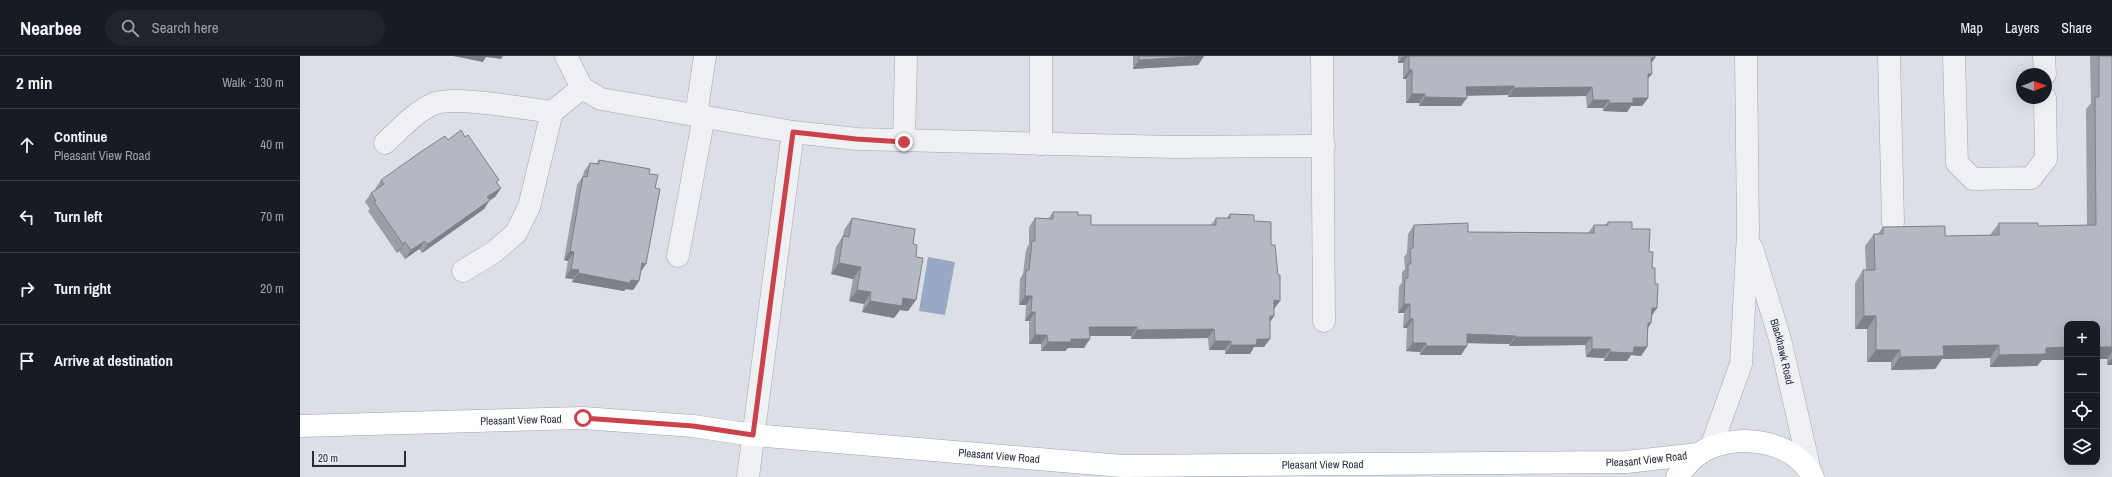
<!DOCTYPE html>
<meta charset="utf-8">
<style>
:root{--surface:#171b24;--page:#20242c;--text:#f1f3f6;--muted:#9ea1a6;--line:#363941}
body{margin:0;font-family:"Archivo Narrow",sans-serif;background:var(--page);color:var(--text)}
.controls{position:absolute;right:12px;bottom:12px;display:grid;overflow:hidden;border-radius:8px;box-shadow:0 4px 16px #0002}
.controls button{width:36px;height:36px;display:grid;place-items:center;padding:0;border:0;border-bottom:1px solid var(--line);background:var(--surface);color:var(--text);font:20px sans-serif}
.compass{position:absolute;left:1716px;top:12px;width:36px;height:36px;border-radius:50%;background:var(--surface);box-shadow:0 4px 16px #0002;rotate:89deg}
.scale{position:absolute;left:12px;bottom:10px;width:94px;box-sizing:border-box;padding-left:4px;border:2px solid #262c3b;border-top:0;font-size:11px;line-height:14px;white-space:nowrap;color:#262c3b;-webkit-text-stroke:3px #ebeef4;paint-order:stroke}
.stop{position:absolute;width:12px;height:12px;margin:-9px;border:3px solid #ca424a;border-radius:50%;background:#fff}
.stop.end{background:#ca424a;border-color:#fff;box-shadow:0 1px 4px #0008}
.list{margin:0;padding:0;list-style:none}
h2{display:flex;justify-content:space-between;align-items:center;height:52px;margin:0;padding:0 16px;font-size:17px}
h2 small{font-size:13px;font-weight:400;color:var(--muted)}
.list li{display:grid;grid-template-columns:26px 1fr auto;gap:12px;align-items:center;box-sizing:border-box;height:72px;padding:0 16px;border-top:1px solid var(--line)}
.list b{display:block;font-size:15px;white-space:nowrap}
.list p{margin:0;font-size:13px;white-space:nowrap;color:var(--muted)}
.list em{font-size:13px;font-style:normal;color:var(--muted)}
.icon{flex:none;width:22px;height:22px;fill:none;stroke:currentColor;stroke-width:2;stroke-linecap:round;stroke-linejoin:round}
.map{position:relative;flex:none;width:1812px;height:421px;overflow:hidden}
header{display:flex;align-items:center;gap:24px;box-sizing:border-box;height:56px;padding:0 20px;background:var(--surface);border-bottom:1px solid var(--line)}
header strong{font-size:19px}
nav{display:flex;gap:22px;margin-inline-start:auto;font-size:14px}
.search{width:280px;height:36px;background:var(--page);display:flex;align-items:center;gap:10px;box-sizing:border-box;padding:0 14px;border-radius:22px;color:var(--muted);font-size:15px}
main{display:flex}
aside{flex:1;background:var(--surface)}
.map>svg:first-child{display:block}
.water{fill:#97a9c5}
.lines{fill:none;stroke-linecap:round;stroke-linejoin:round}
.minor-casing{stroke:#a2a6af;stroke-width:23}
.major-casing{stroke:#9ca2b1;stroke-width:23}
.minor{stroke:#eef0f4;stroke-width:22}
.major{stroke:#fff;stroke-width:22}
.wall{fill:#9a9ea7}
.shaded-wall{fill:#7d8188}
.building{fill:#b3b8c2;stroke:#7d8188}
.route{stroke:#ca424a;stroke-width:5}
.labels{text-anchor:middle;stroke-width:3;stroke-linejoin:round;paint-order:stroke}
.street-label{font-size:11px;fill:#262c3b;stroke:#ebeef4}
</style>
<header>
<strong>Nearbee</strong>
<div class="search"><svg class="icon" aria-label="search" viewBox="0 0 24 24"><circle cx="10" cy="10" r="6"/><path d="M15 15l6 6"/></svg>Search here</div>
<nav><a>Map</a><a>Layers</a><a>Share</a></nav>
</header>
<main>
<aside>
<h2>2 min<small>Walk · 130 m</small></h2>
<ul class="list">
<li><svg class="icon" aria-label="ahead" viewBox="0 0 24 24"><path d="M12 20V5M6 11l6-6 6 6"/></svg><div><b>Continue</b><p>Pleasant View Road</p></div><em>40 m</em></li>
<li><svg class="icon" aria-label="left" viewBox="0 0 24 24"><path d="M17 20v-9H6M10 6l-5 5 5 5"/></svg><div><b>Turn left</b></div><em>70 m</em></li>
<li><svg class="icon" aria-label="right" viewBox="0 0 24 24"><path d="M7 20v-9h11M14 6l5 5-5 5"/></svg><div><b>Turn right</b></div><em>20 m</em></li>
<li><svg class="icon" aria-label="arrive" viewBox="0 0 24 24"><path d="M6 21V4h12l-3 4 3 4H6"/></svg><div><b>Arrive at destination</b></div></li>
</ul>
</aside>
<div class="map">
<svg width="1812" height="421" viewBox="0 0 1812 421">
<rect width="100%" height="100%" fill="#dcdfe6"/>
<!-- water -->
<path class="water" d="M628,201L655,206L645,259L619,255Z"/>
<g class="lines">
<defs>
<g id="minor">
<path d="M266,0L282,32L301,43L493,76L557,83L872,91L1024,90"/>
<path d="M741,0V88"/>
<path d="M1022,0L1024,265"/>
<path d="M1589,0L1593,167"/>
<path d="M1654,0L1657,107L1673,123L1731,122L1746,103L1745,42"/>
<path d="M1744,0L1745,18"/>
<path d="M396,59L405,0"/>
<path d="M604,85L606,3"/>
<path d="M85,87C99,74 115,56 133,48C154,39 226,53 252,56"/>
<path id="s1" d="M1452,192L1480,283L1510,415"/>
<path d="M378,200L404,60"/>
<path d="M163,215L194,196L216,177L229,151L252,56L282,32"/>
<path d="M1411,391L1441,308L1448,177L1446,0"/>
<path d="M448,421L493,76"/>
</g>
<g id="major">
<path id="s2" d="M0,370L283,362L393,370L453,379L822,410L1326,406L1399,398"/>
<path d="M1377,421C1387,408 1397,396 1412,391C1447,378 1494,386 1513,421"/>
</g>
</defs>
<!-- minor casing -->
<use href="#minor" class="minor-casing"/>
<!-- major casing -->
<use href="#major" class="major-casing"/>
<!-- minor -->
<use href="#minor" class="minor"/>
<!-- major -->
<use href="#major" class="major"/>
</g>
<!-- wall -->
<g class="wall">
<path d="M833,0H904L898,9L833,13Z"/>
<path d="M1098,0H1355V2L1351,7L1348,23V42L1342,50H1331L1327,56L1303,55V52H1287L1286,40L1208,41V39H1167L1161,50H1119V47H1106V23H1103V7H1098Z"/>
<path d="M1790,0H1812V309H1807V303L1767,268V304H1742L1737,310L1690,311V302L1642,303L1635,313L1591,314V306H1567V273H1555V227L1563,214H1566L1565,190L1574,178H1578L1583,171L1645,180L1690,179L1699,167L1738,170H1787L1786,53L1791,47Z"/>
<path d="M299,104L341,216L339,225L333,234L326,233L324,235L272,226L273,223L265,222L268,205L264,204L277,129L283,120L284,115L290,107L296,108Z"/>
<path d="M81,124L197,127L201,132L195,141L189,144L184,153L122,197L119,193L105,203L99,195L97,197L68,155L70,153L65,146L71,137L76,134L75,133Z"/>
<path d="M753,156L778,159L791,169H911L916,162H927L930,158L954,165L971,189L974,260L970,266L964,291H954L950,298H925V294H909L908,282L831,283V280H790L784,292H768L765,295H741V288H729V265H725L726,249H719L720,223L723,218L726,194L729,188V171L735,162L748,163Z"/>
<path d="M552,162L613,188L616,201V244L608,255L600,254L594,262L562,256L564,248L549,245L553,223L531,218L536,191L543,180L544,174Z"/>
<path d="M1308,166L1332,173L1349,196L1355,228L1357,252L1352,260L1351,267L1348,272L1347,291L1341,300L1331,299L1327,305H1304V302L1286,301L1285,289L1209,290V288L1167,287L1161,299H1120V296L1106,295L1107,272H1103L1104,257H1098L1099,231L1102,226V216L1105,213L1104,201L1107,197L1108,178L1114,169L1168,176L1288,177L1294,169H1305Z"/>
</g>
<!-- shaded-wall -->
<g class="shaded-wall">
<path d="M153,0H203L201,3L186,1L183,6Z"/>
<path d="M904,0L898,9L833,13L839,4Z"/>
<path d="M1103,0H1108L1103,7H1098Z"/>
<path d="M1351,2H1355L1349,10Z"/>
<path d="M1109,14H1112L1106,23H1103Z"/>
<path d="M1348,18H1352L1345,26Z"/>
<path d="M1214,30L1208,39L1160,40L1166,31Z"/>
<path d="M1292,31L1286,40L1208,41L1214,32Z"/>
<path d="M1112,38H1125L1119,47H1106Z"/>
<path d="M1125,41L1167,42L1161,50H1119Z"/>
<path d="M1333,42H1348L1342,50H1331L1327,56L1303,55L1309,47Z"/>
<path d="M1293,44H1309L1303,52H1287Z"/>
<path d="M201,132L195,141L181,150L187,141Z"/>
<path d="M190,144L184,153L122,197L128,188Z"/>
<path d="M125,185L119,193L105,203L111,194Z"/>
<path d="M105,186L99,195L97,197L103,188Z"/>
<path d="M270,195L274,196L268,205L264,204Z"/>
<path d="M342,207L346,208L340,217Z"/>
<path d="M539,207L561,211L553,223L531,218Z"/>
<path d="M271,213L279,214L273,223L265,222Z"/>
<path d="M278,217L331,224L339,225L333,234L326,233L324,235L272,226Z"/>
<path d="M557,234L571,236L564,248L549,245Z"/>
<path d="M725,240H732L726,249H719Z"/>
<path d="M603,242L616,244L608,255L600,254L594,262L562,256L570,245Z"/>
<path d="M974,244L980,245L974,253Z"/>
<path d="M1104,248H1110L1104,257H1098Z"/>
<path d="M1352,252H1357L1351,260Z"/>
<path d="M731,256H735L729,265H725Z"/>
<path d="M970,260H974L968,269Z"/>
<path d="M1564,260H1576L1567,273H1555Z"/>
<path d="M1110,263H1113L1107,272H1103Z"/>
<path d="M1348,267H1351L1345,276Z"/>
<path d="M789,271H837L831,280H783Z"/>
<path d="M914,273L908,282L831,283L837,274Z"/>
<path d="M1167,278L1216,280L1209,288L1161,287Z"/>
<path d="M735,279H747L741,288H729Z"/>
<path d="M1216,281H1292L1285,289L1209,290Z"/>
<path d="M771,283H790L784,292H768L765,295H741L748,286Z"/>
<path d="M957,283H970L964,291H954L950,298H925L931,289Z"/>
<path d="M915,285H931L925,294H909Z"/>
<path d="M1113,287H1126L1120,296L1106,295Z"/>
<path d="M1699,289L1690,302L1642,303L1635,313L1591,314L1600,301L1643,290Z"/>
<path d="M1126,290H1167L1161,299H1120Z"/>
<path d="M1334,291H1347L1341,300L1331,299L1327,305H1304L1310,296Z"/>
<path d="M1767,291V304H1742L1737,310L1690,311L1699,299L1746,292Z"/>
<path d="M1797,291H1812V296L1807,303H1797Z"/>
<path d="M1292,293H1310L1304,302L1286,301Z"/>
<path d="M1576,294H1600L1591,306H1567Z"/>
<path d="M1812,302V309H1807Z"/>
</g>
<!-- building -->
<g class="building">
<path d="M839,0H904L839,4Z"/>
<path d="M1109,0H1355V2H1351L1352,18H1348V42H1333V47H1309V44H1293L1292,31L1214,32V30L1166,31L1167,42L1125,41V38H1112V14H1109Z"/>
<path d="M1799,0H1812V291H1797V268H1767V291L1746,292V298L1699,299V289L1643,290L1644,300L1600,301V294H1576V260H1564L1563,214H1575L1574,178H1583V171L1645,170V180L1699,179V167H1738V170L1796,169L1795,41H1799Z"/>
<path d="M161,74L165,81L168,79L199,124L196,126L201,132L187,141L190,144L128,188L125,185L111,194L105,186L103,188L74,146L76,145L71,137L84,128L81,124L122,95L145,80L148,84Z"/>
<path d="M299,104L350,113L349,118L358,119L355,132L360,133L346,208L342,207L339,225L331,224L330,227L278,217L279,214L271,213L274,196L270,195L283,120L287,121L290,107L299,108Z"/>
<path d="M753,156H778V159H791V169H916V162H930V158L954,159V165L971,166V189H975L978,219H980V245L974,244V260H970V283H957L956,289H931V285H915L914,273L837,274V271H789L790,283H771V286H748L747,279H735V256H731L732,240H725L726,214H729L732,185H735V162L753,163Z"/>
<path d="M552,162L615,173L613,188L617,189L616,201L623,202L616,244L603,242L602,250L570,245L571,236L557,234L561,211L539,207L543,180L549,181Z"/>
<path d="M1308,166H1332V173H1350L1349,196H1353L1352,212H1355V228H1358L1357,252H1352L1351,267H1348L1347,291H1334L1333,297L1310,296V293H1292V281H1216V280L1167,278V290H1126V287H1113V263H1110V248H1104L1105,222H1108V208H1111L1110,193L1113,192L1114,169L1168,167V176L1294,177V169H1308Z"/>
</g>
<g class="lines">
<!-- route -->
<path class="route" d="M283,362L393,370L453,379L493,76L556,83L604,86"/>
</g>
<g class="labels">
<!-- street labels -->
<g class="street-label">
<text dy="4" stroke="none"><textPath href="#s1" startOffset="108">Blackhawk Road</textPath></text>
<text dy="4" stroke="none"><textPath href="#s2" startOffset="221">Pleasant View Road</textPath></text>
<text dy="4" stroke="none"><textPath href="#s2" startOffset="701">Pleasant View Road</textPath></text>
<text dy="4" stroke="none"><textPath href="#s2" startOffset="1349">Pleasant View Road</textPath></text>
<text dy="4" stroke="none"><textPath href="#s2" startOffset="1025">Pleasant View Road</textPath></text>
</g>
</g>
</svg>
<div class="controls">
<button>+</button>
<button>−</button>
<button><svg class="icon" aria-label="locate" viewBox="0 0 24 24"><circle cx="12" cy="12" r="6"/><path d="M12 2v4M12 18v4M2 12h4M18 12h4"/></svg></button>
<button><svg class="icon" aria-label="layers" viewBox="0 0 24 24"><path d="M12 4l9 5-9 5-9-5zM3 14l9 5 9-5"/></svg></button>
</div>
<svg class="compass" viewBox="-18 -18 36 36"><path d="M0-13l5 13h-10z" fill="#e53935"/><path d="M0 13l5-13h-10z" fill="#9ea1a6"/></svg>
<div class="scale">20 m</div>
<div class="stop" style="left:283px;top:362px"></div>
<div class="stop end" style="left:604px;top:86px"></div>
</div>
</main>
